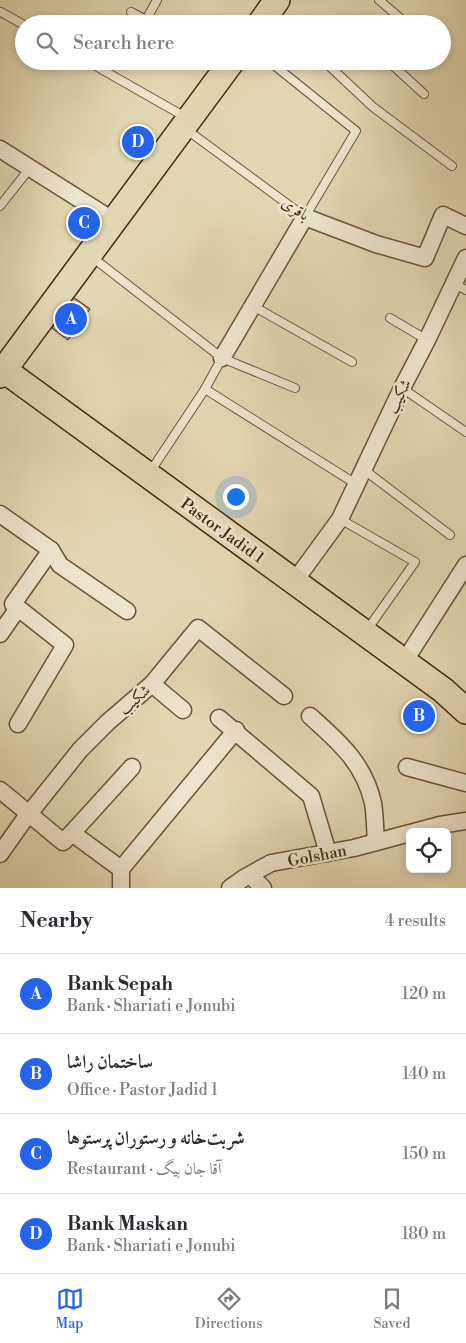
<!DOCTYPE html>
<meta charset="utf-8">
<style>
:root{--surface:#fff;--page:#f7f7f7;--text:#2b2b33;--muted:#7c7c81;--line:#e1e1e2;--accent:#2563eb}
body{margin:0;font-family:"Libre Bodoni",Amiri,serif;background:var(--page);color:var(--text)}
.controls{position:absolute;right:15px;bottom:15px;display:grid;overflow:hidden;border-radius:8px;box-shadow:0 2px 8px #0003}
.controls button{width:45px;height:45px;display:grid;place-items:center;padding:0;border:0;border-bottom:1px solid var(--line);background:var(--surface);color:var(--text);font:25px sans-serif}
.you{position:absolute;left:235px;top:496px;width:18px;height:18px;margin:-12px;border:4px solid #fff;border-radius:50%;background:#1a73e8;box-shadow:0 0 0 8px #1a73e833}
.badge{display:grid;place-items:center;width:32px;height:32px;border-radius:50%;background:var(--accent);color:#fff;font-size:16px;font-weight:700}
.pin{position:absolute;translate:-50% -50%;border:2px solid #fff;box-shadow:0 1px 5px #0006}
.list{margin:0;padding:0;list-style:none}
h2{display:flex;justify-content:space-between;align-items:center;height:65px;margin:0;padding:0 20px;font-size:21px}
h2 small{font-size:16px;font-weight:400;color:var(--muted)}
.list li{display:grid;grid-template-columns:32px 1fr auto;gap:15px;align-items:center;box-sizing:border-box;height:80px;padding:0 20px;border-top:1px solid var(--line)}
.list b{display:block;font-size:19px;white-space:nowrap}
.list p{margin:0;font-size:16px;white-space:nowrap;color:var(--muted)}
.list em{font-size:16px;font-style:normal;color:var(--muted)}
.icon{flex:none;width:28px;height:28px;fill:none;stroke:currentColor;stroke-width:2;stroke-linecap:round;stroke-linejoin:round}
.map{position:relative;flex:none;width:466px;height:888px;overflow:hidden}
.search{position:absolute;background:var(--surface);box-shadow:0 2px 8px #0003;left:15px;right:15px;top:15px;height:55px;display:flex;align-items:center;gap:12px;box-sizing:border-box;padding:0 18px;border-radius:28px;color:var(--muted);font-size:19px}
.sheet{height:385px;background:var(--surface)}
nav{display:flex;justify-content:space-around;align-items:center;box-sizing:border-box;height:70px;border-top:1px solid var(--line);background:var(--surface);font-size:14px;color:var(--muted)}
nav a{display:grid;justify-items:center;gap:2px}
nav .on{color:var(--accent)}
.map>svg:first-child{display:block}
.building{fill:#d4a880;stroke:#43290b}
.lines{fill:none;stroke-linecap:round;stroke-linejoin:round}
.service-casing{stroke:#6b5435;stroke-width:10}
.minor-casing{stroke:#6b5435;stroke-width:19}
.primary-casing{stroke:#43290b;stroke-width:28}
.service{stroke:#ede5ce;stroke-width:8}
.minor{stroke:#ede5ce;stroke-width:16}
.primary{stroke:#e3d7b3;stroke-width:25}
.labels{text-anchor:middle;stroke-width:5;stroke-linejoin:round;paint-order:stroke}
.street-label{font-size:16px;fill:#43290b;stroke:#ede5ce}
</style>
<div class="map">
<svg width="466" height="888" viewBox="0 0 466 888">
<rect width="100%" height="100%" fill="#e3d7b3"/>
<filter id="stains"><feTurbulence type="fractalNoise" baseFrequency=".004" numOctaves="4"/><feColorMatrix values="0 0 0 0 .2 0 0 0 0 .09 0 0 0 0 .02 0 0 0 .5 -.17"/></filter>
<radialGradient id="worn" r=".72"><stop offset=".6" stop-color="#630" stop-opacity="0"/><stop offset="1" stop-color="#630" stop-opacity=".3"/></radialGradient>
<!-- building -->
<path class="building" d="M73,297L90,309L68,340L52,328Z"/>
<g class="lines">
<defs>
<g id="service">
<path d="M379,0L407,24"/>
<path d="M1,12L24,25"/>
<path d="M131,12L146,20L157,0"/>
<path d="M273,14L283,24"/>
<path d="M87,61L187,118"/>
<path d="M324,61L373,107L452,166"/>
<path d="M388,61L424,94"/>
<path d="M187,130L305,217L356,131L269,61"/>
<path d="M0,206L30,168"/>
<path d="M92,257L222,358L295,388"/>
<path d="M454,284L466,290"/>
<path d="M253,306L352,362"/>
<path d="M390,318L427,340"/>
<path d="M402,388L466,432"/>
<path d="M205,389L356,484"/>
<path d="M363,469L450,535"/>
<path d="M150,472L205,389L222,358"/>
<path d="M340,519L415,562L367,630"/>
</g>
<g id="minor">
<path d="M0,149L114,221"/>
<path d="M222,358L305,217L376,244L425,258L443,215L466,226"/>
<path d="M0,514L51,550L60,565L127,611"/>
<path d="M294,582L340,519L402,388L427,340L466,258"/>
<path d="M0,634L18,608"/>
<path d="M404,662L466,565"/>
<path d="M152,684L183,710"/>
<path d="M310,716C339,742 364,763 373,803C375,815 375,829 376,842"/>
<path d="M219,718L311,796L328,853"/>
<path d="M18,724L65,645L13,604L51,550"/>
<path d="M407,767L466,783"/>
<path d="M0,790L63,842L72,833L121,869V888"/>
<path d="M414,832L440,825L466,821"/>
<path d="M72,833L132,767"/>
<path d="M0,854L24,820L80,750L108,722L152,684L198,628L284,696"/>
<path d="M121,869L236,730"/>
<path d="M250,875L263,888"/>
<path d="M230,888L244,878L271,863L354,848L410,833"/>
</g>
<g id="primary">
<path d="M260,24L277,0"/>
<path d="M0,367L443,690L466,711"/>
<path d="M0,375L232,61"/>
</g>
</defs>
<!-- service casing -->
<use href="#service" class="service-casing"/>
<!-- minor casing -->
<use href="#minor" class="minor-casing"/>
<!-- primary casing -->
<use href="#primary" class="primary-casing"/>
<!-- service -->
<use href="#service" class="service"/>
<!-- minor -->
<use href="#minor" class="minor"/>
<!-- primary -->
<use href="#primary" class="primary"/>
</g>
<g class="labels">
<!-- street labels -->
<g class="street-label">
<text transform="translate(296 208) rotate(33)" y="6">باقری</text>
<text transform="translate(398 396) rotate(-64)" y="6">شکیب</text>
<text transform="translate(223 530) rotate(36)" y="6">Pastor Jadid 1</text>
<text transform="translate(134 699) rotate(-41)" y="6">شکیب</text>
<text transform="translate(317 855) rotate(-11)" y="6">Golshan</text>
</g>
</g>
<rect width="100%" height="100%" filter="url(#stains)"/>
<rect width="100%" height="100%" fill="url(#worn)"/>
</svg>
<div class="controls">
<button><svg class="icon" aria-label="locate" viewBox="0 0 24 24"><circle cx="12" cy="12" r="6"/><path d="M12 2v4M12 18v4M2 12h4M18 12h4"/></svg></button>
</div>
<div class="you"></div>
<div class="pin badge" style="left:71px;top:319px">A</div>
<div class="pin badge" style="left:419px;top:716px">B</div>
<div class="pin badge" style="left:84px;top:223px">C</div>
<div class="pin badge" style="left:138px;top:142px">D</div>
<div class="search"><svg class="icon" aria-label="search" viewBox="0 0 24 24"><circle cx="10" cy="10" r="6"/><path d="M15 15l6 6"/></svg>Search here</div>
</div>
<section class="sheet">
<h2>Nearby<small>4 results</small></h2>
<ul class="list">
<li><span class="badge">A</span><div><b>Bank Sepah</b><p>Bank · Shariati e Jonubi</p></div><em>120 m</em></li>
<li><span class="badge">B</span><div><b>ساختمان راشا</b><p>Office · Pastor Jadid 1</p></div><em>140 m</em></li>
<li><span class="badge">C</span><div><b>شربت‌خانه و رستوران پرستوها</b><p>Restaurant · آقا جان بیگ</p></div><em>150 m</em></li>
<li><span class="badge">D</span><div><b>Bank Maskan</b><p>Bank · Shariati e Jonubi</p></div><em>180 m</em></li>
</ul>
</section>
<nav>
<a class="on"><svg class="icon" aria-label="map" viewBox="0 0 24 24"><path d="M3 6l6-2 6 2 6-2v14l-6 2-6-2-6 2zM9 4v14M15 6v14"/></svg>Map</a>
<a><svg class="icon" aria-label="directions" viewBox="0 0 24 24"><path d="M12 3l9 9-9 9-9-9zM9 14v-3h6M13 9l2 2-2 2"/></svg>Directions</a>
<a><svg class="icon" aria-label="saved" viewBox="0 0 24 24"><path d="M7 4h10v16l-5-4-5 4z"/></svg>Saved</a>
</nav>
